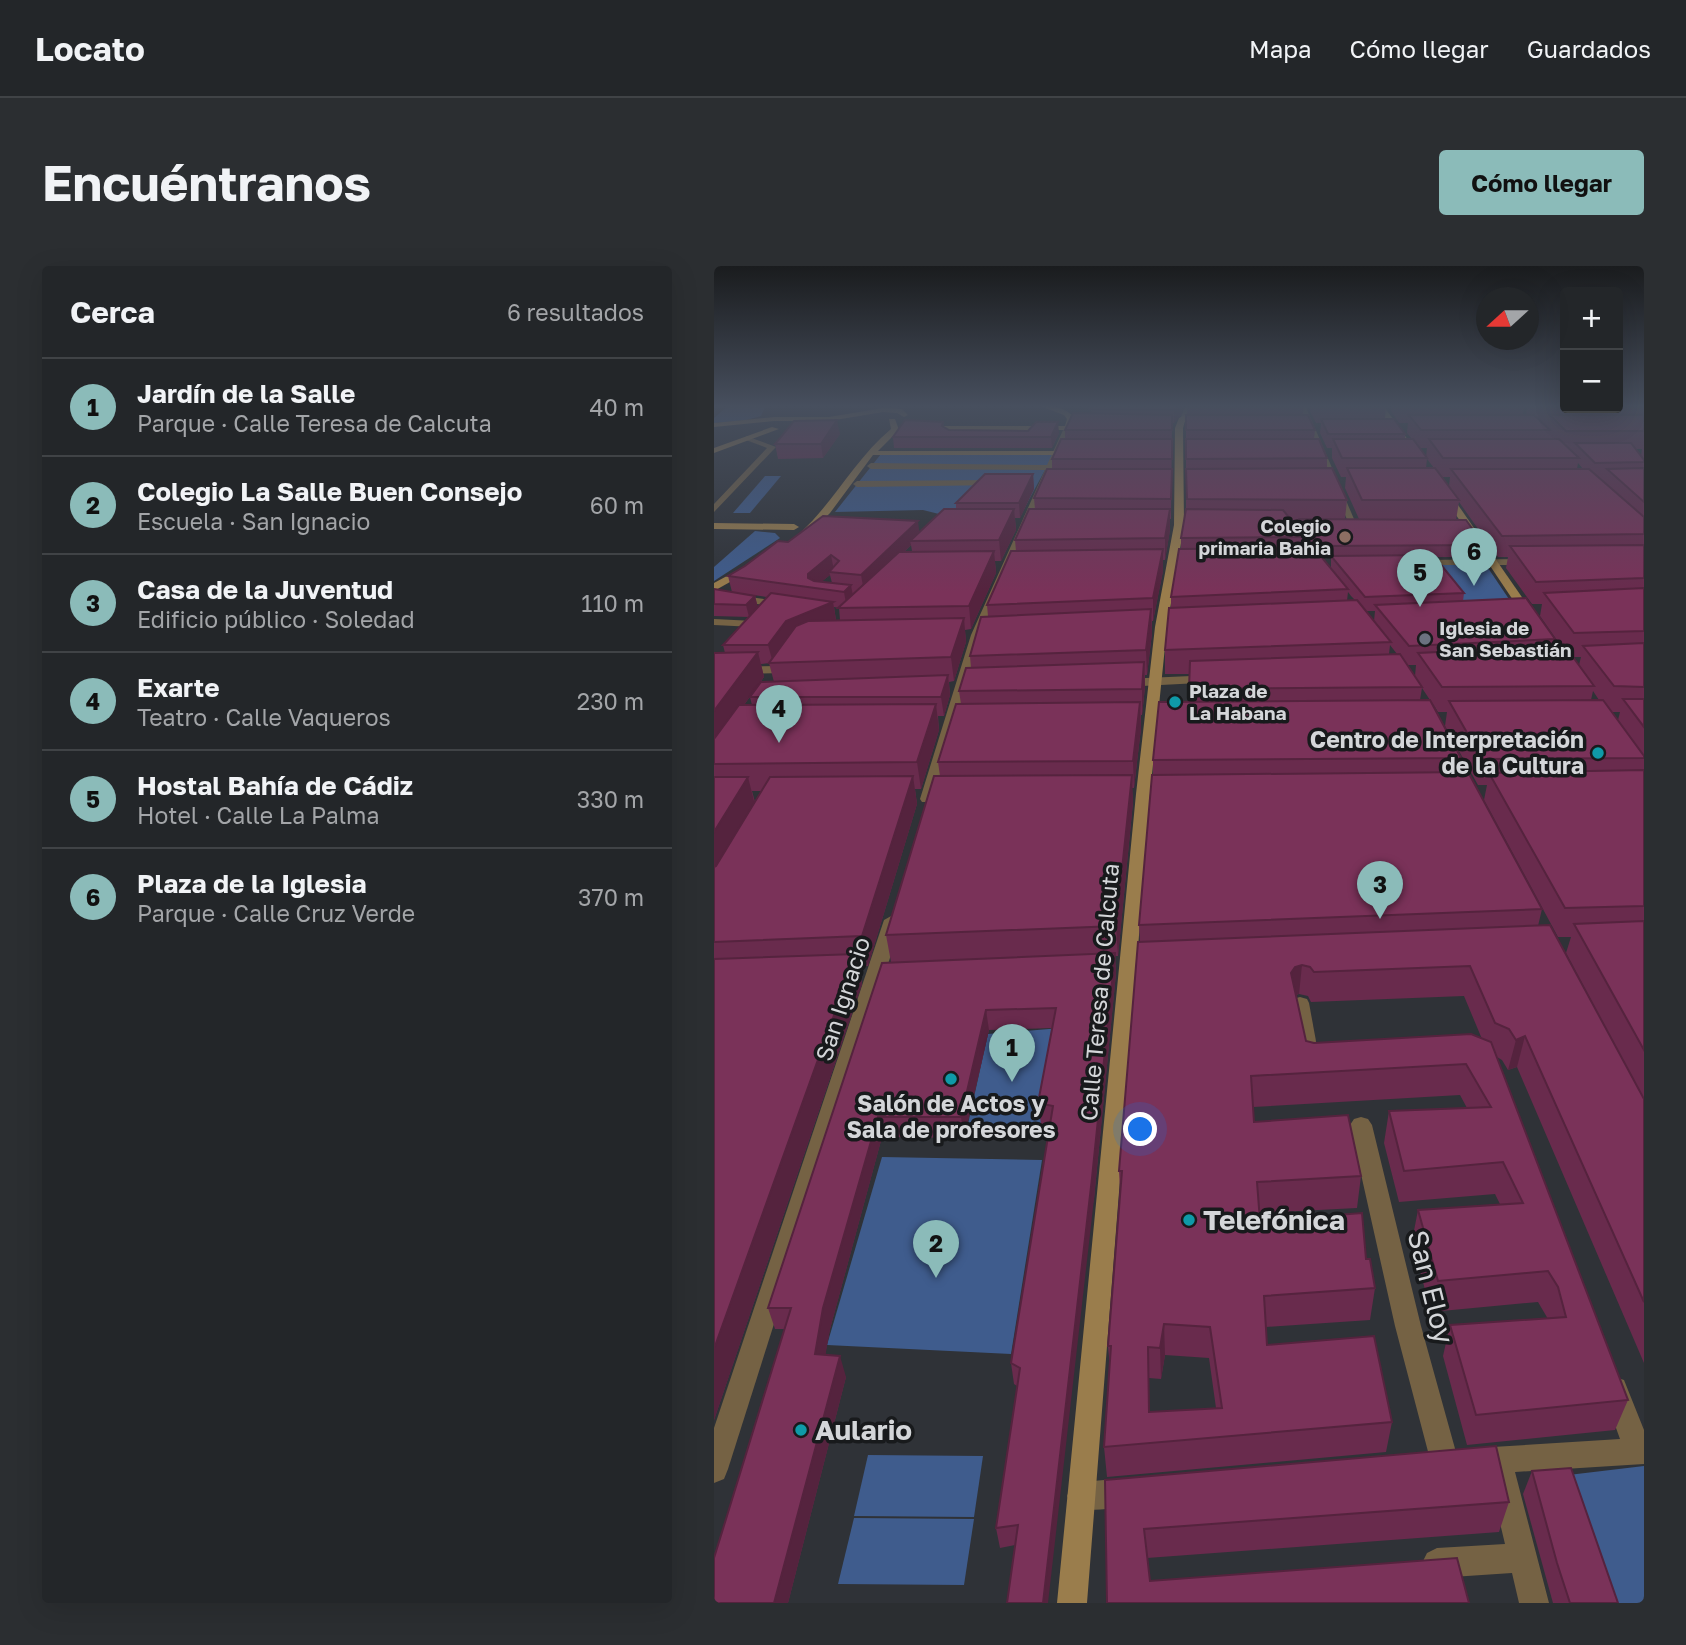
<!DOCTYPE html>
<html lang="es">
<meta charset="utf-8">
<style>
:root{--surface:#232629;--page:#2b2e31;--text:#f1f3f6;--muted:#a3a5a8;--line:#404346;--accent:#8bbbb9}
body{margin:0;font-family:"Golos Text",sans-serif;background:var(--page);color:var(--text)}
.controls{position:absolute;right:21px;top:21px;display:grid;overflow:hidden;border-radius:7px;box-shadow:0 7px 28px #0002}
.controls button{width:63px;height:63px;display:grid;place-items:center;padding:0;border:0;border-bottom:2px solid var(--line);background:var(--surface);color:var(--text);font:35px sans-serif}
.compass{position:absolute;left:762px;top:21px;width:63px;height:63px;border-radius:50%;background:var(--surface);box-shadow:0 7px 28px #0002;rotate:249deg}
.you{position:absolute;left:427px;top:864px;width:24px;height:24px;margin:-18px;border:5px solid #fff;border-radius:50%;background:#1a73e8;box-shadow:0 0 0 10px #1a73e833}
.badge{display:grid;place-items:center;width:46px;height:46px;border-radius:50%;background:var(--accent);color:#111;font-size:23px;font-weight:700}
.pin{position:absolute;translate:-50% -58px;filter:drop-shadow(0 2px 4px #0008)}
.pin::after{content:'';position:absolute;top:37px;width:24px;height:21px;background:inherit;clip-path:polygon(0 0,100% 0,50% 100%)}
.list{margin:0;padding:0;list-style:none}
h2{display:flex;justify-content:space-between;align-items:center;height:91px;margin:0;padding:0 28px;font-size:30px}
h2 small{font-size:23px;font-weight:400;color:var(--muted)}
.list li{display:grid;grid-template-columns:46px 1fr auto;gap:21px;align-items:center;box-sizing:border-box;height:98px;padding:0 28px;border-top:2px solid var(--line)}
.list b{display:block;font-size:26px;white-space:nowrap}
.list p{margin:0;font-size:23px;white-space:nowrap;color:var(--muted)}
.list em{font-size:23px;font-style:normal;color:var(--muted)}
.map{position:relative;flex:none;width:930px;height:1337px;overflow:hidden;border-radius:7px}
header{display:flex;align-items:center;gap:42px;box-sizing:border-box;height:98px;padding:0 35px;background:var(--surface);border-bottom:2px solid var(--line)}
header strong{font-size:33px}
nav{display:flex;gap:38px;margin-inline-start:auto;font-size:24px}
.intro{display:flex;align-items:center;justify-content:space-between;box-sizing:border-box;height:168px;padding:0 42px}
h1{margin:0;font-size:49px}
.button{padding:18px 32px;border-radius:7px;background:var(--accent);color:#111;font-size:24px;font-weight:700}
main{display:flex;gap:42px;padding:0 42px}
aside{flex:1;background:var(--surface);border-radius:7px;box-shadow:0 7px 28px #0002}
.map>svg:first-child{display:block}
.green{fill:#3f5c8d}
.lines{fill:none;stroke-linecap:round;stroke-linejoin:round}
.street{fill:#756244;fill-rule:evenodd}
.secondary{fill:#9a7d4c;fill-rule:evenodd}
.wall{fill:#692b4d;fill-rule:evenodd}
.shaded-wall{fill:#55233e}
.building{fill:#7a3259;stroke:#55233e;stroke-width:2;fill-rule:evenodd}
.education-dot{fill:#8d6e63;stroke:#181a1c;stroke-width:2.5}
.worship-dot{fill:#6b7280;stroke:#181a1c;stroke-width:2.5}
.culture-dot{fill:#0f9aa8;stroke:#181a1c;stroke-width:2.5}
.labels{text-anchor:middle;stroke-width:7;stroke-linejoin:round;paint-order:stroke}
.far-poi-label{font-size:19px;font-weight:bold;fill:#d4d6d9;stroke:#181a1c;text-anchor:start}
.poi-label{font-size:23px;font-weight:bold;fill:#d4d6d9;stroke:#181a1c;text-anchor:end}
.street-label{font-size:23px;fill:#d4d6d9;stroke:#181a1c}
.near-poi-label{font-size:28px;font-weight:bold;fill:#d4d6d9;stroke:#181a1c;text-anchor:start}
.near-street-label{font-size:28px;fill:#d4d6d9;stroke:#181a1c}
</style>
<header>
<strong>Locato</strong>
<nav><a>Mapa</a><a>Cómo llegar</a><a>Guardados</a></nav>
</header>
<div class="intro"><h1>Encuéntranos</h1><a class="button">Cómo llegar</a></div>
<main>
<aside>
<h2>Cerca<small>6 resultados</small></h2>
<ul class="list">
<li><span class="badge">1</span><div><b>Jardín de la Salle</b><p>Parque · Calle Teresa de Calcuta</p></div><em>40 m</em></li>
<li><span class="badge">2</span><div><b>Colegio La Salle Buen Consejo</b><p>Escuela · San Ignacio</p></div><em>60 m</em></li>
<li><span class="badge">3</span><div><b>Casa de la Juventud</b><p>Edificio público · Soledad</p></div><em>110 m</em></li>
<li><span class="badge">4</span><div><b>Exarte</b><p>Teatro · Calle Vaqueros</p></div><em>230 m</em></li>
<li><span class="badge">5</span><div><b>Hostal Bahía de Cádiz</b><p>Hotel · Calle La Palma</p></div><em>330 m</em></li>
<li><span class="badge">6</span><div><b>Plaza de la Iglesia</b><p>Parque · Calle Cruz Verde</p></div><em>370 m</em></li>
</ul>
</aside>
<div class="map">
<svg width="930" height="1337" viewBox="0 0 930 1337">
<rect width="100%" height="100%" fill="#2f3237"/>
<!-- green -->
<g class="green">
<path d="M15,139H52L47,150L32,154L0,157V152Z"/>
<path d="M167,188L339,189L310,243L233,250L209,244L121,246Z"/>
<path d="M51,210H67L36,247H19Z"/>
<path d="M41,265L61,267L66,272L0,315V301Z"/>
<path d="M717,298L772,299L801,342L752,344Z"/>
<path d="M347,762L341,775L327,858L319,860L254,858L274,768Z"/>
<path d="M168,891L328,894L297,1088L113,1079Z"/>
<path d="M154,1189L269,1190L260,1251L140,1250Z"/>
<path d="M930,1200V1337H890L846,1210Z"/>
<path d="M140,1252L260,1253L250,1319L124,1318Z"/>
</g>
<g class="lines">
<!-- street -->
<g class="street">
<path d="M476,139H485L477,144L471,156H465L470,143Z"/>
<path d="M583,139H591L643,260L635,258Z"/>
<path d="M354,160L358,162L269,369L220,533L218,536H208L206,533L257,369L331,204L157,203L153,200L157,197L333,199L350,162Z"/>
<path d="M32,170L62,181L0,246V238L53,182L32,174Z"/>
<path d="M283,214L286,215V219L143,221L139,218L143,215Z"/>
<path d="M703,294L815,293L820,296L815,299H699L698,297Z"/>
<path d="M0,326L71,336L77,339L71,342L0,332Z"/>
<path d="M0,353L40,355L46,358L40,361L0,359Z"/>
<path d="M64,400L68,401V407L0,409V401Z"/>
<path d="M500,409L506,413L504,416L409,421L403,417L409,413Z"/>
<path d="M179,649L188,654L14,1203L10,1213L0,1217V1162L170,654Z"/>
<path d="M586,731L593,733L595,737L606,797L603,802H589L586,797L577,737L579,733Z"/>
<path d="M647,851L654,853L658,859L707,1060L745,1197L741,1207L731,1210L721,1207L717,1197L681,1060L636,859L640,853Z"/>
<path d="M901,1111L910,1114L930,1164V1198L801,1206L835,1337H805L798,1307L723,1312L713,1307L708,1297L713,1287L723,1282L791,1278L775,1211L776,1208H762L752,1205L748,1195L752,1185L762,1182L906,1173L888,1123L892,1114Z"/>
<path d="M414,1212L424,1216L428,1226L424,1236C406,1243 375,1247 357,1240L353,1230L357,1220L367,1216Z"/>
</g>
<!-- secondary -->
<g class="secondary">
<path d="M323,139C337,139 353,141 361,153L354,160L356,164H210L206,162L210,160H351L353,153L350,149Z"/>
<path d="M491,139H501L471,155L469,162L470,259L453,361L436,528L373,1337H343L422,528L441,361L460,259L461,162L465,152Z"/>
<path d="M661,139H669L694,174H688Z"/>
<path d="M169,142L188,143L194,149L190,151L183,147L169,146L115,155H60L0,161V157L60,151H115Z"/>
<path d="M175,153H181L185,164L164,185H364L368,187L364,189H159L116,247L92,271H86V267C120,236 141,193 177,163Z"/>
<path d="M58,161L65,163L0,187V182Z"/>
<path d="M727,223H733L823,353L821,355H813L726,225Z"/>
<path d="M0,257L80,258L85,261L80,264L0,263Z"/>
<path d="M35,298L40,301L39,303L0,325V317Z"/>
</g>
</g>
<!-- wall -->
<g class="wall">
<path d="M373,139H468V148L460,157H458L457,253H456V264L451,294H449V305L439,355H438V367L433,409H431V421L428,449H427V462L420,522H418L419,536L404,690H401L402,707L380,933L301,1279L286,1282L282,1262L303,1120L300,1118L297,1097L336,860L327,858L324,837L338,762L275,764L250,872L168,871L116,1063L111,1089L132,1111L74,1337H0L71,1063H61L54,1042L177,696L172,669L226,510L224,496L247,438L245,425L257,402L256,390L274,350L273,339L302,285L301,274L321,243L320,232L338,203V193L351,173V164L378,148L377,144H375Z"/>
<path d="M596,139H672L671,153L691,168V173H698L693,167L694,157H685L677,145V139H809L810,140L809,149H815L812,147L814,139H851V142H904V139H930V1097L803,801L794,804L788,794L783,791L914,1134L901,1164L753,1179L729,1090L736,1059L834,1053L824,1036L717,1046L698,975L704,944L786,938L781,928L685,936L670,877L675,845L753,842L746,829L539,841L540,856L647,910L643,942L545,947L546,955L652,993L661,1022L656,1054L552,1061L553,1079L678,1156L672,1186L393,1211L390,1181L396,1102L394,1080L406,923L405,905L426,676L425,659L439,509V494L475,436L476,408H451V384L457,342V331L467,283V272L472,243V149H473V140H590L589,149L601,164L600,173L613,192V202L633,234L631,253H645L631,222L632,211H627L618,192V182H613L606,167L607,157H602L596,145ZM706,182H713L712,191ZM921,183H928L927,190ZM713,193L720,202H712ZM864,197L869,203H863ZM728,211H736L735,220ZM745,236L784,291H794L792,302L818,338H828L826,350L847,380H840L841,373L749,335L750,327L721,291H768L770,279L742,254ZM577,254H586L585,264ZM591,272L599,282H590ZM609,292H617V302ZM634,326L637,330L641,334L633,335ZM652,345H661L660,355ZM676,379L683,388H675ZM859,391H867L865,399ZM693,399H702L701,410ZM708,422L716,434H706ZM879,425L885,434H877ZM718,436L724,446H733L731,460L764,519H773L770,534L844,671H857L852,687L929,832L824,660L828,643L745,507L747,492ZM898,446H906L904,454ZM585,728L594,730L597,736L750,730L768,773L600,777L592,775L582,729ZM451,1089L495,1092L502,1142L435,1146V1112L447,1113Z"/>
<path d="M229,156L230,161L235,164L345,167L338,182H180L179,171Z"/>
<path d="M126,168L109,192L64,193L61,178Z"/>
<path d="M319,208L320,223L306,252H301L302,264L287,295H281L282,307L257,363L251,364L252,376L240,415L235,416L236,429L230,450H224L225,464L207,523H201L203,538L154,700L145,701L148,718L0,1154V387H11L9,379L35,351L0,350V323L18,326L14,310L74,276L205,266L242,243V237ZM197,279L198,285H191ZM116,309L118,317L107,316ZM18,326L53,331L44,342L41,330ZM120,341L125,342L126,354H122ZM55,397L60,416L36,431L38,439H30L50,411L47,398ZM38,525H47L41,536Z"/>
<path d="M818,1205L904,1337H839L809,1228Z"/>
<path d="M391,1214L795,1236L785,1266L433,1292L436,1315L393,1337Z"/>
</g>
<!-- shaded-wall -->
<g class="shaded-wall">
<path d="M377,139H468V148L460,157V144Z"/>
<path d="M123,154L126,168L109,192L107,178Z"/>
<path d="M344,156L345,167L338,182L337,171Z"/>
<path d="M319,208L320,223L306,252L305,237Z"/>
<path d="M300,243L302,264L287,295L285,274Z"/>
<path d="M456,243V264L451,294V272Z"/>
<path d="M204,255L206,271L196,275L197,279L150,325L147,309Z"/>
<path d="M449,283V305L439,355V332Z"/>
<path d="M280,285L282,307L257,363L255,340Z"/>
<path d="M117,289L120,305L115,306L116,309L100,322H96L94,308Z"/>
<path d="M137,319L140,336L133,343L130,326Z"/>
<path d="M41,330L44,342L35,351L32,339Z"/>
<path d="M119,336L122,354L59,397L54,379L72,355Z"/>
<path d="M437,343L438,367L433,409L432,384Z"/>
<path d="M250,352L252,376L240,415L237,391Z"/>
<path d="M44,386L50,411L0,481V445Z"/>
<path d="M430,396L431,421L428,449V423Z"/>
<path d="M234,409L236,429L230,450L227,431Z"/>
<path d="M426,436L427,462L420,522L419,495Z"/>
<path d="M222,438L225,464L207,523L203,496Z"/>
<path d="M418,509L419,536L404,690L402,660Z"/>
<path d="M199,510L203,538L154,700L148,670Z"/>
<path d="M34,511L41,539L0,609V566Z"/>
<path d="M401,687L402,707L380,933L334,1337H329Z"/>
<path d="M142,688L148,718L0,1154V1083Z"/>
<path d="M588,699L585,728L578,730L577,707L581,701Z"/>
<path d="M272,744L275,764L250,872L247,851Z"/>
<path d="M811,770L803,801L794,804L802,774Z"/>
<path d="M164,851L168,871L116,1063L108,1109L101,1088L109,1042Z"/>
<path d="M450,1058L451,1089L447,1113L446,1082Z"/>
<path d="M126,1090L132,1111L74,1337H60Z"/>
</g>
<!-- building -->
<g class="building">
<path d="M377,139H465L460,144H379Z"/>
<path d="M476,139H589L590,140H473Z"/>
<path d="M603,139H672L673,140H603Z"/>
<path d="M686,139H809L810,140H687Z"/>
<path d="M825,139H851V141L826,140Z"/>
<rect x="904" y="139" width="26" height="2"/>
<path d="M359,147L458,149V164H351Z"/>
<path d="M472,149H594L601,164H472Z"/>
<path d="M695,149H820L836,164H707Z"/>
<path d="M836,149H930V165H852Z"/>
<path d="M607,153H680L691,168H614Z"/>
<path d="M123,154L107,178H61L80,155Z"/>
<path d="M191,154L229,156L228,160L235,164L314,165L322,156H344L337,171H179Z"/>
<path d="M347,173H458V193H338Z"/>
<path d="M472,173H605L613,192L472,193Z"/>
<path d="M619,173H699L713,192H628Z"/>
<path d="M715,173H845L865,192H729Z"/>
<path d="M861,177H917L930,194V196L881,197Z"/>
<path d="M618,202L633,234L473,233L472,203Z"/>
<path d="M633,202H721L745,234H648Z"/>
<path d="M930,202V236L893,203Z"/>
<path d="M333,203H458L457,233L320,232Z"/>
<path d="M737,203H875L930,251V268L788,270Z"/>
<path d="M271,208H319L305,237H242Z"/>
<path d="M230,243H300L285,274L196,275Z"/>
<path d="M315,243H456L451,272L301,274Z"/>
<path d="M472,243L569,244L591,271L467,272Z"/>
<path d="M109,250L204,255L147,309L115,306L125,295L117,289L94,308V312L100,315L137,319L130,326L14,310L31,300L64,275L74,276Z"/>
<path d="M586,253L752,254L770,279L608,280Z"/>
<path d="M930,279V312L822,316L796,280Z"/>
<path d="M600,282L634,323L457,331L465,283Z"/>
<path d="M449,283L439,332L273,339L297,285Z"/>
<path d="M280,285L255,340L124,342L185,286Z"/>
<path d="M719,289L750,327L651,331L617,290Z"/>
<path d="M930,322V365L860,367L830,327Z"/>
<path d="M0,323L41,330L32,339L0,338Z"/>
<path d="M57,327L119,336L72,355L54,379H9Z"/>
<path d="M812,332L841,373L695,380L661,339Z"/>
<path d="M643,334L677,376L451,384L455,342Z"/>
<path d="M437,343L432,384L256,390L267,351Z"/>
<path d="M250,352L237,391L55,397L82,360L94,355Z"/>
<path d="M930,377V421L900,420L869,380Z"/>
<path d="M851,380L880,420L728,421L704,387Z"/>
<path d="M44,386L0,445V387Z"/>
<path d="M686,388L708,421L475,423L476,395Z"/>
<path d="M430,396L428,423L245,425L252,402Z"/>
<path d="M234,409L227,431H36L47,416Z"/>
<path d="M909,433H930V461Z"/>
<path d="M716,434L747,492L439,494L445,436Z"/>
<path d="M889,434L930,490V492L768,493L735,435Z"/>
<path d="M426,436L419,495L224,496L242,438Z"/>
<path d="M222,438L203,496L0,498V473L25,439Z"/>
<path d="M930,504V640L851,642L775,507Z"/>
<path d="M754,506L828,643L425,659L438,509Z"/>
<path d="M418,509L402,660L172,669L220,510Z"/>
<path d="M199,510L148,670L0,676V601L2,600L56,511Z"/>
<path d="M0,511H34L0,566Z"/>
<path d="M930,655V784L860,658Z"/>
<path d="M836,659L930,833V1036L811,770L802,774L795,763L781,757L756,700L600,706L596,701L588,699L581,701L577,707L592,775L600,777L757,768L777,776L914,1134L762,1149L736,1059L852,1051L844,1021L834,1005L724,1015L704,944L809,937L789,896L690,905L675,845L777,841L752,798L537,810L540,856L634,849L647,910L543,916L546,955L648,947L652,993H656L661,1022L550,1030L553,1079L660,1070L678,1156L390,1181L397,1080H394L408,905H405L424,676ZM450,1058L496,1061L508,1142L435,1146L434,1081L446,1082Z"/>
<path d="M401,687L378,912L329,1337H293L304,1259L282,1262L306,1102L297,1097L339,840L324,837L342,742L272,744L247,851H164L109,1042L101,1088L126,1090L60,1337H0V1292L77,1042H54L168,697Z"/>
<path d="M142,688L0,1083V693Z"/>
<path d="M782,1180L795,1236L430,1263L436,1315L743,1292L755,1337H393L391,1214Z"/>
<path d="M857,1202L904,1337H856L843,1297L818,1205Z"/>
</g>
<!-- sky -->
<linearGradient id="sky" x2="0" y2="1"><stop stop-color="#1a1c1e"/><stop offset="0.43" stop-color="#474f5e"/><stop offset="1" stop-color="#474f5e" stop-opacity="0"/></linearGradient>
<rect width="930" height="326" fill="url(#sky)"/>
<!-- markers -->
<circle class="education-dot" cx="631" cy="271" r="7"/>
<circle class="worship-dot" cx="711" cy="373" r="7"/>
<g class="culture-dot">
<circle cx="461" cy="436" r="7"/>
<circle cx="884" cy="487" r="7"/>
<circle cx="237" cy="813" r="7"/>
<circle cx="475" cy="954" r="7"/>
<circle cx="87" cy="1164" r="7"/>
</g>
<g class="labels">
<!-- far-poi labels -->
<g class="far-poi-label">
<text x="617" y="267" text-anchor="end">Colegio<tspan x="617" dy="22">primaria Bahia</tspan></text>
<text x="725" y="369">Iglesia de<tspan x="725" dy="22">San Sebastián</tspan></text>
<text x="475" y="432">Plaza de<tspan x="475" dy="22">La Habana</tspan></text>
</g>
<!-- poi labels -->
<g class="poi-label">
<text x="870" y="482">Centro de Interpretación<tspan x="870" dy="26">de la Cultura</tspan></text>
<text x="237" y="846" text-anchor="middle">Salón de Actos y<tspan x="237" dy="26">Sala de profesores</tspan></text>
</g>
<!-- street labels -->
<g class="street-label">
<text transform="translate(386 726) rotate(-85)" y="8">Calle Teresa de Calcuta</text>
<text transform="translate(129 733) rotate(-72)" y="8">San Ignacio</text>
</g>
<!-- near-poi labels -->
<g class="near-poi-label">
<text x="489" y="964">Telefónica</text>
<text x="101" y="1174">Aulario</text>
</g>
<!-- near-street labels -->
<g class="near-street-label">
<text transform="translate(717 1021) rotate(76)" y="10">San Eloy</text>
</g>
</g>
</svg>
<div class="controls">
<button>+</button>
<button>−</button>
</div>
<svg class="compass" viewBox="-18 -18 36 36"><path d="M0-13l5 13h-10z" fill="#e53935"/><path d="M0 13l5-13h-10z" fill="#a3a5a8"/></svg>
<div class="you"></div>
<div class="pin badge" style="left:298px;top:816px">1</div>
<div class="pin badge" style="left:222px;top:1012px">2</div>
<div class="pin badge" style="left:666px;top:653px">3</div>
<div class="pin badge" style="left:65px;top:477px">4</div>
<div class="pin badge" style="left:706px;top:341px">5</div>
<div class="pin badge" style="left:760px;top:320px">6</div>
</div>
</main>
